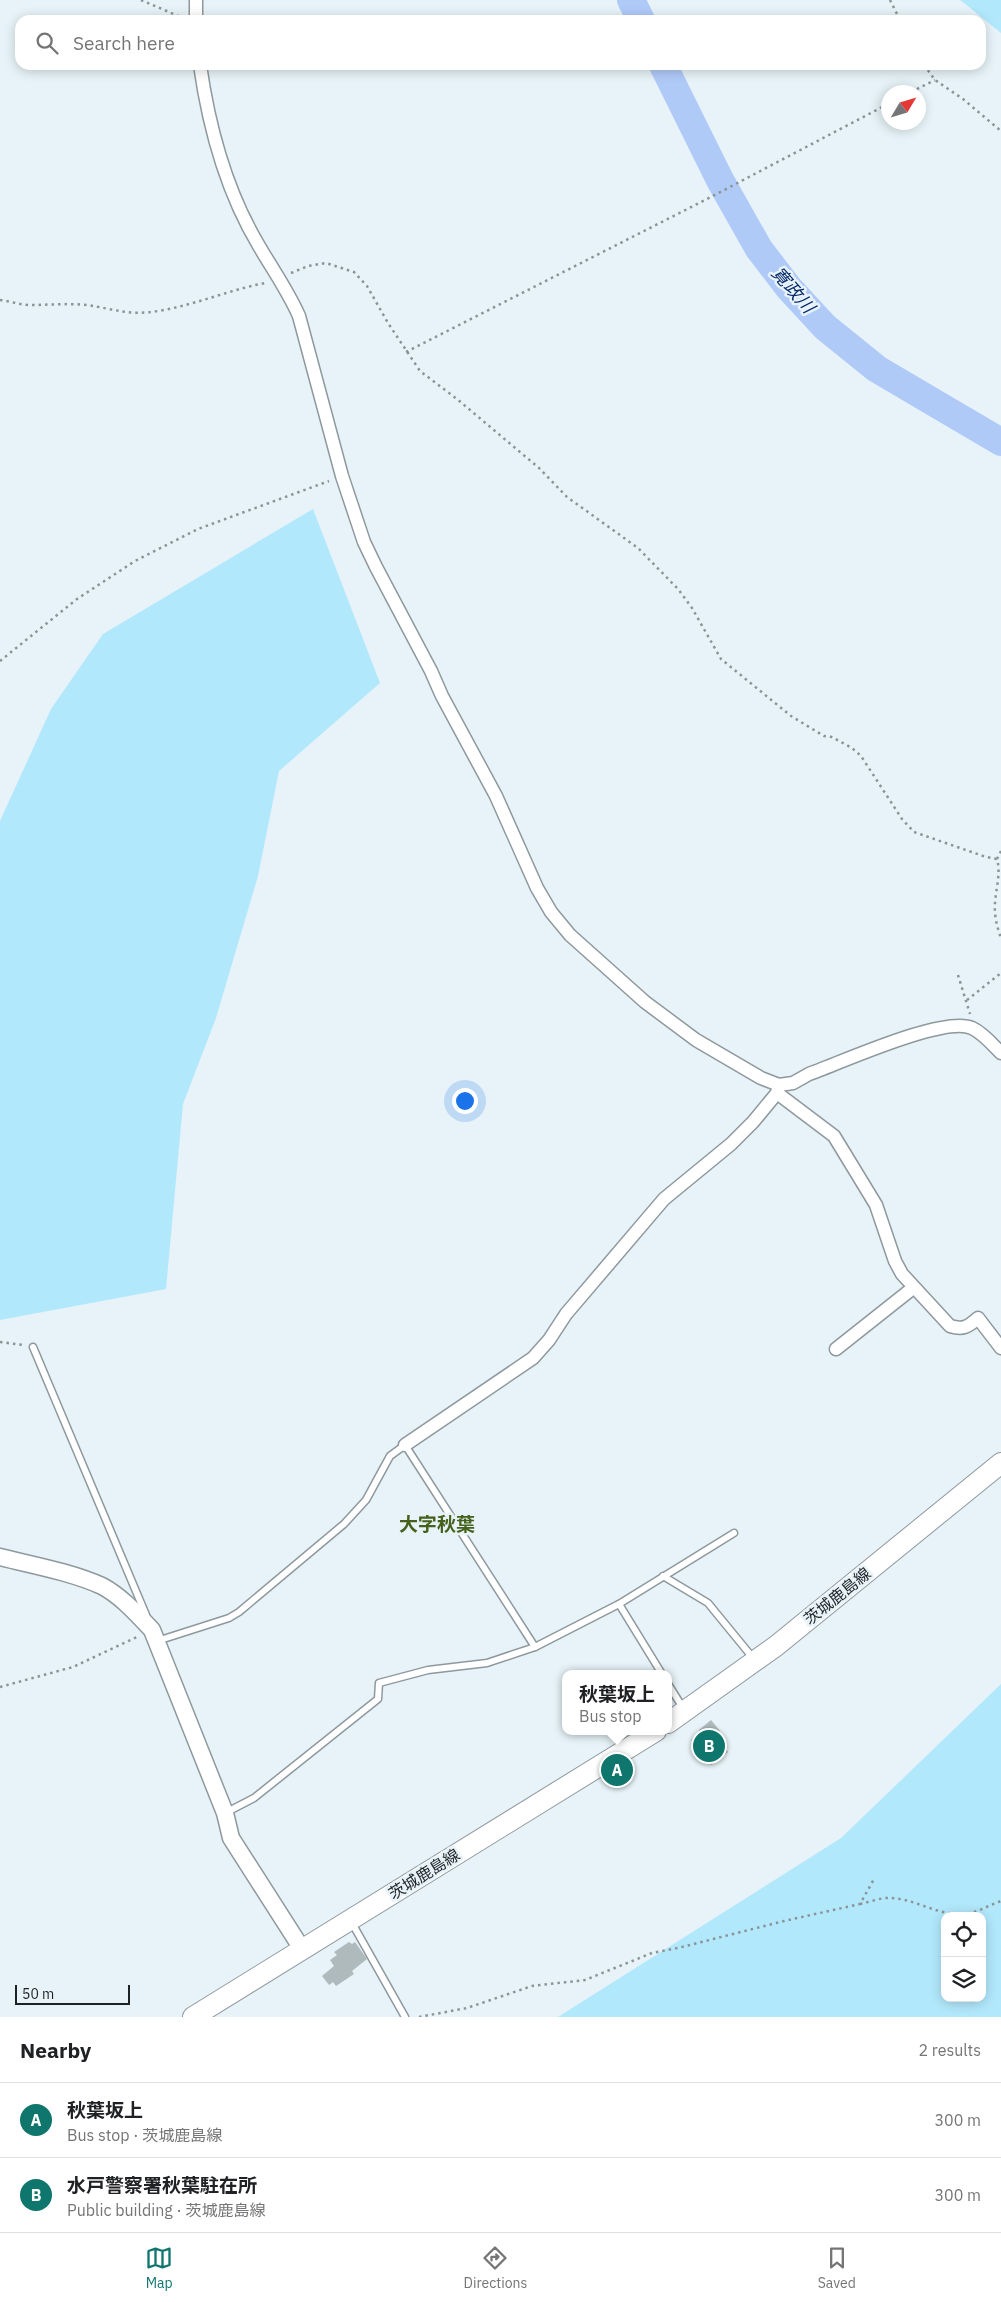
<!DOCTYPE html>
<meta charset="utf-8">
<style>
:root{--surface:#fff;--page:#f6f6f6;--text:#202124;--muted:#757577;--line:#e0e0e0;--accent:#0f766e}
body{margin:0;font-family:"IBM Plex Sans","Noto Sans JP",sans-serif;background:var(--page);color:var(--text)}
.controls{position:absolute;right:15px;bottom:15px;display:grid;overflow:hidden;border-radius:10px;box-shadow:0 2px 12px #0003}
.controls button{width:45px;height:45px;display:grid;place-items:center;padding:0;border:0;border-bottom:1px solid var(--line);background:var(--surface);color:var(--text);font:25px sans-serif}
.compass{position:absolute;left:881px;top:85px;width:45px;height:45px;border-radius:50%;background:var(--surface);box-shadow:0 2px 12px #0003;rotate:52deg}
.scale{position:absolute;left:15px;bottom:12px;width:115px;box-sizing:border-box;padding-left:5px;border:2px solid #1e2224;border-top:0;font-size:14px;line-height:18px;white-space:nowrap;color:#1e2224;-webkit-text-stroke:4px #e7f3f8;paint-order:stroke}
.you{position:absolute;left:464px;top:1100px;width:18px;height:18px;margin:-12px;border:4px solid #fff;border-radius:50%;background:#1a73e8;box-shadow:0 0 0 8px #1a73e833}
.badge{display:grid;place-items:center;width:32px;height:32px;border-radius:50%;background:var(--accent);color:#fff;font-size:16px;font-weight:700}
.pin{position:absolute;translate:-50% -50%;border:2px solid #fff;box-shadow:0 1px 5px #0006}
.popup{position:absolute;left:562px;top:1670px;width:110px;height:65px;box-sizing:border-box;display:grid;place-content:center;border-radius:10px;background:var(--surface);filter:drop-shadow(0 1px 4px #0005);font-size:16px;white-space:nowrap;color:var(--muted)}
.popup b{font-size:19px;color:var(--text)}
.popup::after{content:'';position:absolute;left:50%;top:100%;margin-left:-10px;border:10px solid transparent;border-top-color:var(--surface)}
.list{margin:0;padding:0;list-style:none}
h2{display:flex;justify-content:space-between;align-items:center;height:65px;margin:0;padding:0 20px;font-size:21px}
h2 small{font-size:16px;font-weight:400;color:var(--muted)}
.list li{display:grid;grid-template-columns:32px 1fr auto;gap:15px;align-items:center;box-sizing:border-box;height:75px;padding:0 20px;border-top:1px solid var(--line)}
.list b{display:block;font-size:19px;white-space:nowrap}
.list p{margin:0;font-size:16px;white-space:nowrap;color:var(--muted)}
.list em{font-size:16px;font-style:normal;color:var(--muted)}
.icon{flex:none;width:28px;height:28px;fill:none;stroke:currentColor;stroke-width:2;stroke-linecap:round;stroke-linejoin:round}
.map{position:relative;flex:none;width:1001px;height:2017px;overflow:hidden}
.search{position:absolute;background:var(--surface);box-shadow:0 2px 12px #0003;left:15px;right:15px;top:15px;height:55px;display:flex;align-items:center;gap:12px;box-sizing:border-box;padding:0 18px;border-radius:15px;color:var(--muted);font-size:19px}
.sheet{height:215px;background:var(--surface)}
nav{display:flex;justify-content:space-around;align-items:center;box-sizing:border-box;height:70px;border-top:1px solid var(--line);background:var(--surface);font-size:14px;color:var(--muted)}
nav a{display:grid;justify-items:center;gap:2px}
nav .on{color:var(--accent)}
.map>svg:first-child{display:block}
.green{fill:#b2e8fc;fill-rule:evenodd}
.lines{fill:none;stroke-linecap:round;stroke-linejoin:round}
.river{stroke:#b0caf8;stroke-width:28}
.building{fill:#aebabc}
.service-casing{stroke:#8e999e;stroke-width:9}
.minor-casing{stroke:#8e999e;stroke-width:15}
.tertiary-casing{stroke:#8e999e;stroke-width:19}
.primary-casing{stroke:#8e999e;stroke-width:22}
.path{stroke:#8b9497;stroke-width:2.5;stroke-dasharray:2.5 4;stroke-linecap:butt}
.service{stroke:#fff;stroke-width:6}
.minor{stroke:#fff;stroke-width:12}
.tertiary{stroke:#fff;stroke-width:16}
.primary{stroke:#fff;stroke-width:20}
.labels{text-anchor:middle;stroke-width:5;stroke-linejoin:round;paint-order:stroke}
.street-label{font-size:16px;fill:#1e2224;stroke:#e7f3f8}
.water-label{font-size:18px;font-style:italic;fill:#082969;stroke:#e7f3f8}
.quarter-label{font-size:19px;font-weight:bold;fill:#46611c;stroke:#e7f3f8}
</style>
<div class="map">
<svg width="1001" height="2017" viewBox="0 0 1001 2017">
<rect width="100%" height="100%" fill="#e7f3f8"/>
<!-- green -->
<g class="green">
<path d="M960,0H1001V33L964,3Z"/>
<path d="M313,509L380,683L279,771L258,876L216,1018L183,1104L166,1289L0,1320V821L51,709L103,634Z"/>
<path d="M1001,1684V2017H558L841,1838ZM945,1916H982V1998H945Z"/>
</g>
<g class="lines">
<!-- river -->
<g class="river">
<path d="M631,0L641,20"/>
<path d="M663,65L720,180L759,249L789,288L825,327L877,369L1001,442"/>
</g>
</g>
<!-- building -->
<g class="building">
<path d="M711,1720L720,1731L714,1735L728,1752L711,1765L691,1740L700,1733L699,1730Z"/>
<path d="M349,1942L352,1944L355,1942L367,1959L352,1971L354,1974L336,1986L333,1982L329,1985L322,1976L334,1966L330,1960L337,1955L334,1952Z"/>
</g>
<g class="lines">
<defs>
<g id="service">
<path d="M33,1347L146,1615"/>
<path d="M663,1576L708,1603L753,1658"/>
<path d="M619,1604L662,1674"/>
<path d="M157,1641L229,1618L239,1612L344,1524L366,1500L390,1456L405,1445L535,1647"/>
<path d="M668,1684L683,1708"/>
<path d="M227,1812L254,1798L378,1699L379,1683L428,1670L487,1663L535,1647L619,1604L734,1533"/>
<path d="M352,1923L405,2017"/>
</g>
<g id="minor">
<path d="M196,20V0"/>
<path d="M200,65C209,128 226,191 259,246C273,270 288,291 299,316L342,476L364,542L376,567L431,671L442,696L496,796L537,888L551,912L570,935L645,1002L696,1040L761,1078L779,1085L793,1083L809,1074C840,1063 945,1015 972,1028C983,1033 993,1045 1001,1053"/>
<path d="M777,1093L834,1136L876,1205L895,1261L902,1274L950,1326C963,1330 968,1327 978,1318L1001,1348"/>
<path d="M836,1349L913,1288"/>
<path d="M405,1445L533,1358L549,1340L566,1314L664,1199L731,1144L753,1122L777,1093L779,1085"/>
</g>
<path id="tertiary" d="M0,1557C32,1565 71,1572 102,1586C121,1596 137,1614 152,1630L225,1813L231,1838L302,1949"/>
<g id="primary">
<path d="M668,1723L776,1646L1001,1463"/>
<path d="M193,2017L656,1731"/>
</g>
</defs>
<!-- service casing -->
<use href="#service" class="service-casing"/>
<!-- minor casing -->
<use href="#minor" class="minor-casing"/>
<!-- tertiary casing -->
<use href="#tertiary" class="tertiary-casing"/>
<!-- primary casing -->
<use href="#primary" class="primary-casing"/>
<!-- path -->
<g class="path">
<path d="M141,0L183,18"/>
<path d="M890,0L900,20"/>
<path d="M924,65L935,80L963,99L1001,131"/>
<path d="M911,92L935,80"/>
<path d="M291,273L308,266L326,263L354,272L367,286L388,323L420,371L457,399L539,468L567,497L638,548L678,589L692,608L721,659L791,716L824,736L832,737L852,748L861,756L902,819L914,832L986,857L997,859"/>
<path d="M0,300C10,301 20,305 30,305C49,305 68,303 87,305C114,309 130,316 158,311C195,305 229,290 265,283"/>
<path d="M406,352L707,199L888,104"/>
<path d="M0,661L77,599L135,561L198,529L329,481"/>
<path d="M1001,851L997,859C1001,873 996,888 995,903C994,915 997,927 1001,938"/>
<path d="M958,975L970,1014"/>
<path d="M967,1000L1001,973"/>
<path d="M0,1342L23,1345"/>
<path d="M0,1687L73,1667L137,1637"/>
<path d="M860,1904C870,1902 882,1897 891,1898C916,1899 938,1916 964,1914C977,1913 989,1905 1001,1901"/>
<path d="M419,2017L467,2008L532,1986L585,1980L652,1953L678,1948L784,1921L860,1904L874,1879"/>
</g>
<!-- service -->
<use href="#service" class="service"/>
<!-- minor -->
<use href="#minor" class="minor"/>
<!-- tertiary -->
<use href="#tertiary" class="tertiary"/>
<!-- primary -->
<use href="#primary" class="primary"/>
</g>
<g class="labels">
<!-- street labels -->
<g class="street-label">
<text transform="translate(837 1596) rotate(-39)" y="6">茨城鹿島線</text>
<text transform="translate(424 1874) rotate(-32)" y="6">茨城鹿島線</text>
</g>
<!-- water labels -->
<g class="water-label">
<text transform="translate(793 290) rotate(49)" y="6">寛政川</text>
</g>
<!-- quarter labels -->
<g class="quarter-label">
<text x="437" y="1531">大字秋葉</text>
</g>
</g>
</svg>
<div class="controls">
<button><svg class="icon" aria-label="locate" viewBox="0 0 24 24"><circle cx="12" cy="12" r="6"/><path d="M12 2v4M12 18v4M2 12h4M18 12h4"/></svg></button>
<button><svg class="icon" aria-label="layers" viewBox="0 0 24 24"><path d="M12 4l9 5-9 5-9-5zM3 14l9 5 9-5"/></svg></button>
</div>
<svg class="compass" viewBox="-18 -18 36 36"><path d="M0-13l5 13h-10z" fill="#e53935"/><path d="M0 13l5-13h-10z" fill="#757577"/></svg>
<div class="scale">50 m</div>
<div class="you"></div>
<div class="pin badge" style="left:617px;top:1770px">A</div>
<div class="popup"><b>秋葉坂上</b>Bus stop</div>
<div class="pin badge" style="left:709px;top:1746px">B</div>
<div class="search"><svg class="icon" aria-label="search" viewBox="0 0 24 24"><circle cx="10" cy="10" r="6"/><path d="M15 15l6 6"/></svg>Search here</div>
</div>
<section class="sheet">
<h2>Nearby<small>2 results</small></h2>
<ul class="list">
<li><span class="badge">A</span><div><b>秋葉坂上</b><p>Bus stop · 茨城鹿島線</p></div><em>300 m</em></li>
<li><span class="badge">B</span><div><b>水戸警察署秋葉駐在所</b><p>Public building · 茨城鹿島線</p></div><em>300 m</em></li>
</ul>
</section>
<nav>
<a class="on"><svg class="icon" aria-label="map" viewBox="0 0 24 24"><path d="M3 6l6-2 6 2 6-2v14l-6 2-6-2-6 2zM9 4v14M15 6v14"/></svg>Map</a>
<a><svg class="icon" aria-label="directions" viewBox="0 0 24 24"><path d="M12 3l9 9-9 9-9-9zM9 14v-3h6M13 9l2 2-2 2"/></svg>Directions</a>
<a><svg class="icon" aria-label="saved" viewBox="0 0 24 24"><path d="M7 4h10v16l-5-4-5 4z"/></svg>Saved</a>
</nav>
